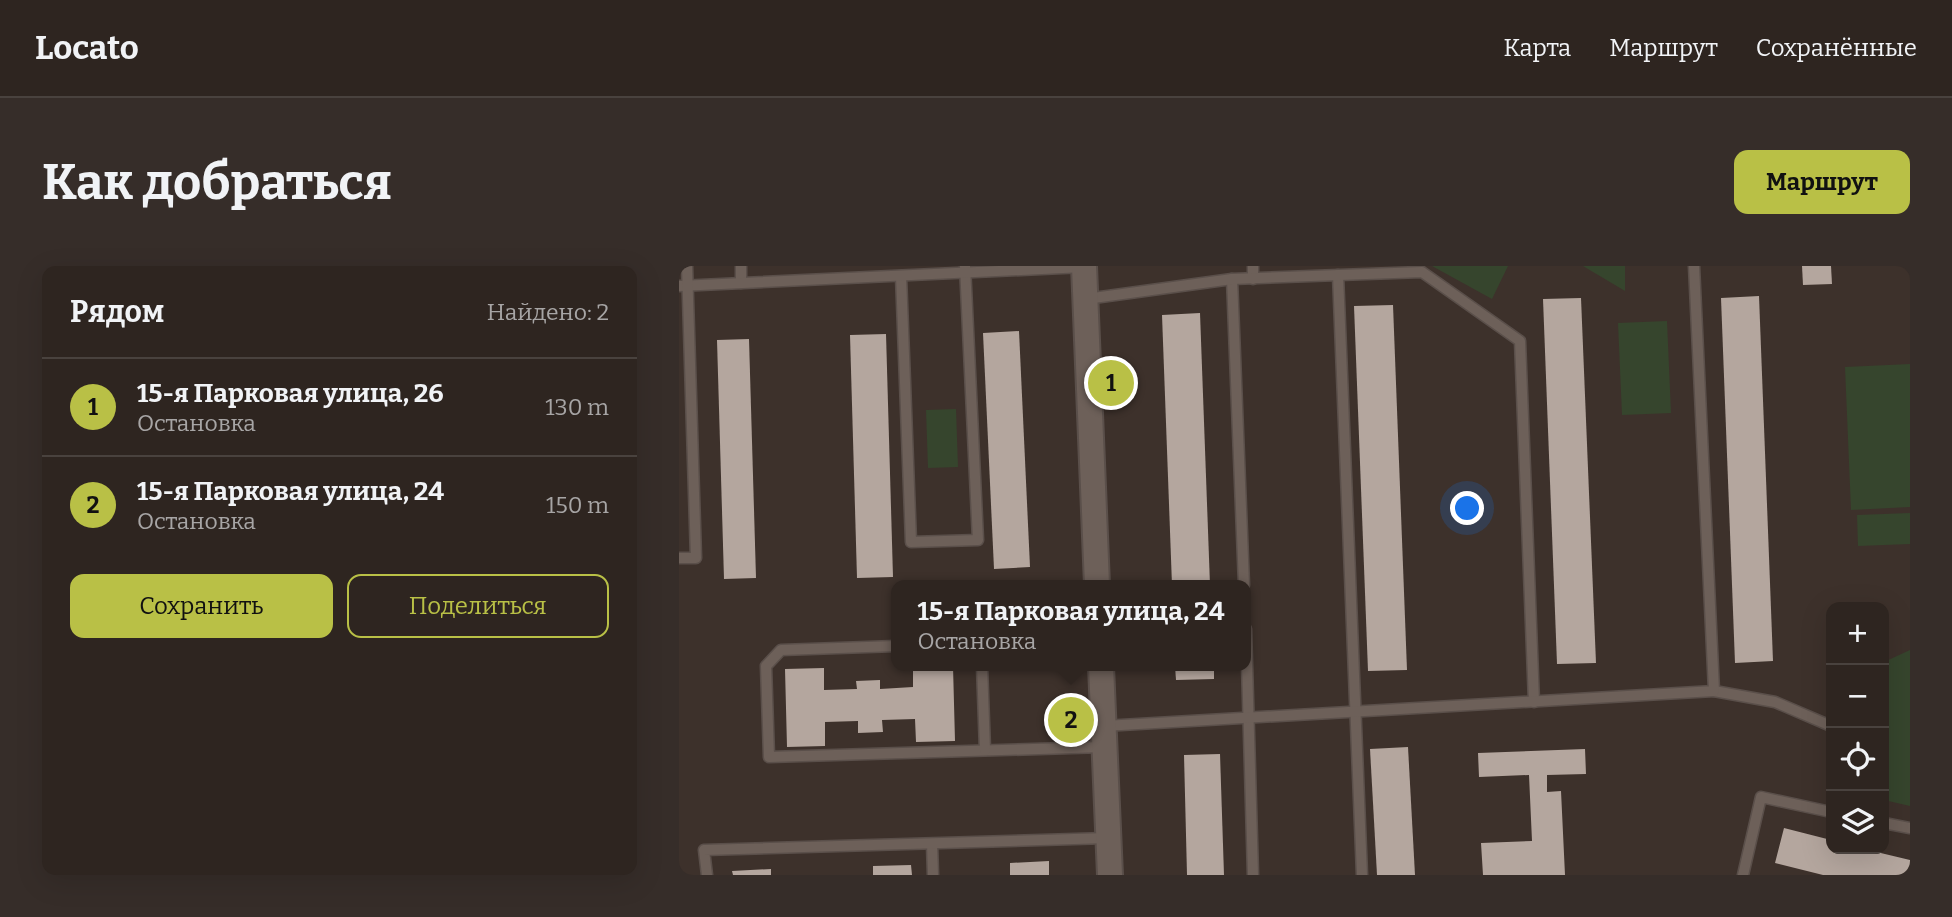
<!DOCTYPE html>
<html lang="ru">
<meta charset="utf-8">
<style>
:root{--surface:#2e2520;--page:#362d29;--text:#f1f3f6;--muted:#a7a5a5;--line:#49423e;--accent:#b9c046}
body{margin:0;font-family:Bitter,serif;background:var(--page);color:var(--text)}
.controls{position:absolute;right:21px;bottom:21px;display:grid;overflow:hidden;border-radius:14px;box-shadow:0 7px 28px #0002}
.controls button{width:63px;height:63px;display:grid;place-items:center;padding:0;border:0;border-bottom:2px solid var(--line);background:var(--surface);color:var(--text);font:35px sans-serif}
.you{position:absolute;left:789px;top:243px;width:24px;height:24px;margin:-18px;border:5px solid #fff;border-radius:50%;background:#1a73e8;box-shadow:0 0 0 10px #1a73e833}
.badge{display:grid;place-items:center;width:46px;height:46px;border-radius:50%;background:var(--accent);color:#111;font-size:23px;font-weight:700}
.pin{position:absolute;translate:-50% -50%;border:4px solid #fff;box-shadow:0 2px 7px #0006}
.popup{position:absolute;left:212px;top:314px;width:360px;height:91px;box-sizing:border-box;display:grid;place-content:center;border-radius:14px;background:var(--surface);filter:drop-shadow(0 2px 5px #0005);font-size:23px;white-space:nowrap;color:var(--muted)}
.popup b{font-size:26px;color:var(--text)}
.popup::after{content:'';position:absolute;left:50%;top:100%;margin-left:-14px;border:14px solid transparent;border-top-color:var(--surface)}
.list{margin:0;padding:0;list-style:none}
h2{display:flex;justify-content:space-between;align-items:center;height:91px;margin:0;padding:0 28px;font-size:30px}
h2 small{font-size:23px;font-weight:400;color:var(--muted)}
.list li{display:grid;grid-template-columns:46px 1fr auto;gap:21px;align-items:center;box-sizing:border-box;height:98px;padding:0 28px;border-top:2px solid var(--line)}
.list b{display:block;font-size:26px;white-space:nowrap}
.list p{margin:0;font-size:23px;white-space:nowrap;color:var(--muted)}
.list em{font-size:23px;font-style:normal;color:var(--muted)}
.actions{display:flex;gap:14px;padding:21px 28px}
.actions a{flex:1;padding:16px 0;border:2px solid var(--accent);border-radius:14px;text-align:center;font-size:24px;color:var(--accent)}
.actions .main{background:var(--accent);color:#111}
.icon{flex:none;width:38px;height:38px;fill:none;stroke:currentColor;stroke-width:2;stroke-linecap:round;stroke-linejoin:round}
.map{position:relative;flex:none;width:1231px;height:609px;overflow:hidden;border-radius:14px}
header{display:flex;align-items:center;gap:42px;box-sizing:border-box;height:98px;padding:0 35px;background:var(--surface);border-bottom:2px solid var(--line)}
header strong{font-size:33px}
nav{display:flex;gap:38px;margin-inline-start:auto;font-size:24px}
.intro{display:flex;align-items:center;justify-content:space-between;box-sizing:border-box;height:168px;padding:0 42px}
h1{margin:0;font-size:49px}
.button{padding:18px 32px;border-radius:14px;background:var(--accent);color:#111;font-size:24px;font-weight:700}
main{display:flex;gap:42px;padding:0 42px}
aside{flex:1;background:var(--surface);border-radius:14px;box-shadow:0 7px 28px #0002}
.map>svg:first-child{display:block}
.green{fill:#36452d}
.building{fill:#b4a69e}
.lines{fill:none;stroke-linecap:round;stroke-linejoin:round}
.service-casing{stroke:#5a4f4a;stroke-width:13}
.tertiary-casing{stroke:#5a4f4a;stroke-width:28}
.service{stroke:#6d6059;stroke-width:10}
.tertiary{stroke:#6d6059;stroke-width:24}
</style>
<header>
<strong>Locato</strong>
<nav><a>Карта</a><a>Маршрут</a><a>Сохранённые</a></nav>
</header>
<div class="intro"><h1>Как добраться</h1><a class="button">Маршрут</a></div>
<main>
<aside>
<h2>Рядом<small>Найдено: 2</small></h2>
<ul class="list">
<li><span class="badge">1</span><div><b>15-я Парковая улица, 26</b><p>Остановка</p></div><em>130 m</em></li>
<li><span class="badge">2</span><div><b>15-я Парковая улица, 24</b><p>Остановка</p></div><em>150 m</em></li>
</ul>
<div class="actions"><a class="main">Сохранить</a><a>Поделиться</a></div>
</aside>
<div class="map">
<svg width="1231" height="609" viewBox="0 0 1231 609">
<rect width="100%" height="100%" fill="#3d312b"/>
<!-- green -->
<g class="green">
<path d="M753,0H829L813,33Z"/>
<path d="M904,0H946V25Z"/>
<path d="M988,55L992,147L943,149L939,57Z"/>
<path d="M1231,98V241L1172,244L1166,101Z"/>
<path d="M277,143L279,201L249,202L247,144Z"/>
<path d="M1231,247V278L1179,280L1178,249Z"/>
<path d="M1231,384V540L1205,534V396Z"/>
</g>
<!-- building -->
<g class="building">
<path d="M1123,0H1152L1153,18L1124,19Z"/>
<path d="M1080,30L1094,395L1056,397L1042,32Z"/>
<path d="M902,32L917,397L878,398L864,33Z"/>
<path d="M714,39L728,404L689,405L675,40Z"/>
<path d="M521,47L531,319H493L483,49Z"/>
<path d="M340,65L351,301L315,303L304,67Z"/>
<path d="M207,68L214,311L178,312L171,69Z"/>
<path d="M70,73L77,312L45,313L38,74Z"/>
<path d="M234,400H274L276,475L237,476L236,453L203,454L204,466L179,467V455L146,456V480L108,481L106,403L145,402V424L178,423L177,415L201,414V423L234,421Z"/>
<path d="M496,400H535V413L497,414Z"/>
<path d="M729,481L736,609H698L691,483Z"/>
<path d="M906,483L907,508L868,509V526L882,525L886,609H804L802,577L853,575L850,509L800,511L799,487Z"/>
<path d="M541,488L545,609H508L505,489Z"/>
<path d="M1105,562L1152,574V583H1185L1231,594V609H1144L1096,597Z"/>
<path d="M370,595V609H331V597Z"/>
<path d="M232,599L233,609H194V600Z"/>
<path d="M92,603V609H54L53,605Z"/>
</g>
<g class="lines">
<defs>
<g id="service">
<path d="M62,0V17"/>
<path d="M574,0V13"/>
<path d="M659,9L683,609"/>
<path d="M222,10L232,276L299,274L286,0"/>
<path d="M553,13L565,319"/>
<path d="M0,20L405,1"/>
<path d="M407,33L553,13L743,6L841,75L855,436"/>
<path d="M0,292H17L8,0"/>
<path d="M567,363L574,609"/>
<path d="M217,380L102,384L87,400L90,491L425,481"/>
<path d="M303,400L306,484"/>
<path d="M1035,425L1096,436L1152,460"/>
<path d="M425,460L1035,425L1015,0"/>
<path d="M1205,557L1231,562"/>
<path d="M253,578L254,609"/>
<path d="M28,609L25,584L429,572"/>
<path d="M1064,609L1082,531L1152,546"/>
</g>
<g id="tertiary">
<path d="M405,0L418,319"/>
<path d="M422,400L431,609"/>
</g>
</defs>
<!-- service casing -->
<use href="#service" class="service-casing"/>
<!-- tertiary casing -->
<use href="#tertiary" class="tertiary-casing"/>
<!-- service -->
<use href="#service" class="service"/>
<!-- tertiary -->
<use href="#tertiary" class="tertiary"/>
</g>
</svg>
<div class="controls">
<button>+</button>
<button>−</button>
<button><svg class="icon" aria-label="locate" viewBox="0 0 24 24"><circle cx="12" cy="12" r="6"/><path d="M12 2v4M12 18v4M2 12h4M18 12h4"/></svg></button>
<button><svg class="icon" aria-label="layers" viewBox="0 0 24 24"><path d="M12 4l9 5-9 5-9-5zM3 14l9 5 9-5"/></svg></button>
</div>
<div class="you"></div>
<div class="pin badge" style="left:432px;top:117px">1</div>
<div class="pin badge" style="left:392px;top:454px">2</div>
<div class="popup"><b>15-я Парковая улица, 24</b>Остановка</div>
</div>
</main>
